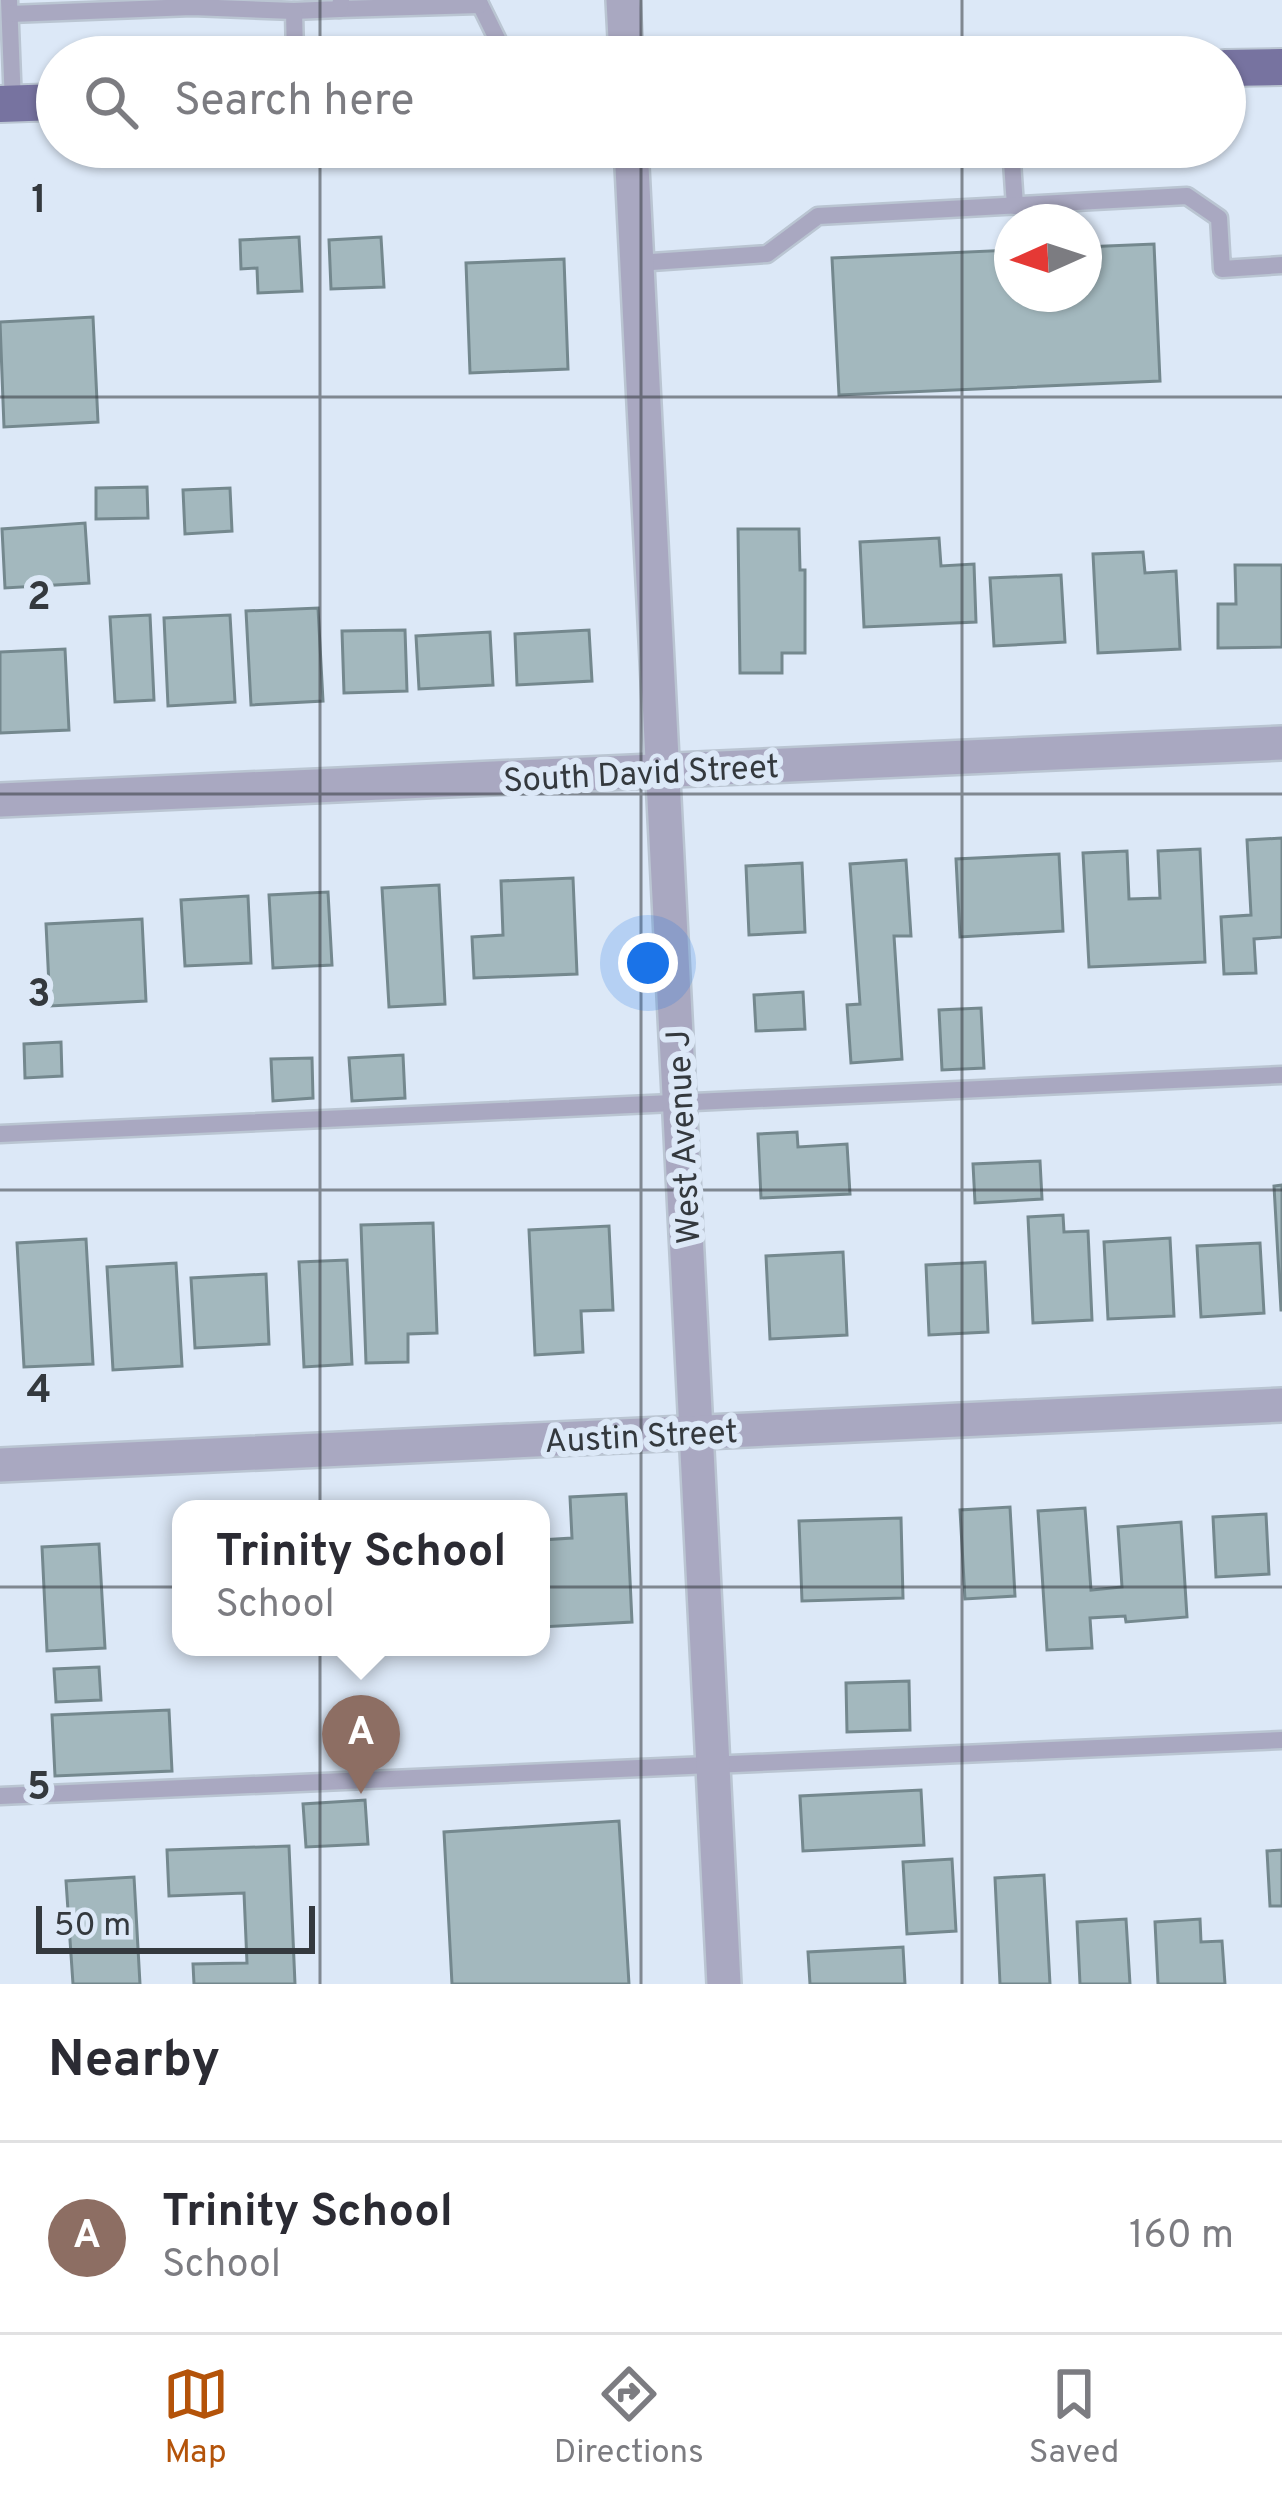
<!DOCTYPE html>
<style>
:root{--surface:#fff;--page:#f7f7f7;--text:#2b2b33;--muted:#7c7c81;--line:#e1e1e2;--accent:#b45309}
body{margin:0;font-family:Overpass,sans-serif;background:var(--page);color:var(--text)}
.compass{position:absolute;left:994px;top:204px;width:108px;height:108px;border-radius:50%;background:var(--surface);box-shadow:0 3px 9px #0004;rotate:267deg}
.scale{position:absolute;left:36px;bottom:30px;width:279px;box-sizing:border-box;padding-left:12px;border:6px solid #34393e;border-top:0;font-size:33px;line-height:42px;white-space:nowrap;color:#34393e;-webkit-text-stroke:9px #dce8f7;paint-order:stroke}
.you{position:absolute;left:648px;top:963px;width:42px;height:42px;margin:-30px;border:9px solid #fff;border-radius:50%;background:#1a73e8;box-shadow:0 0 0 18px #1a73e833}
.badge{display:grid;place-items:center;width:78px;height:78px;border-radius:50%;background:var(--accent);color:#fff;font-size:39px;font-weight:700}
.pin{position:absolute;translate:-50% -99px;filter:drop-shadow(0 3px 6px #0008)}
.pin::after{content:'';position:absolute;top:63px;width:42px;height:36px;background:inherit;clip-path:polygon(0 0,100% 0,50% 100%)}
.popup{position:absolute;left:172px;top:1500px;width:378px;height:156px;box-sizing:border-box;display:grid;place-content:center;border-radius:24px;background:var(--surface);filter:drop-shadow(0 3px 9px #0005);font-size:39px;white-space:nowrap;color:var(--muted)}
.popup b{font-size:45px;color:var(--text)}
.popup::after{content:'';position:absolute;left:50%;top:100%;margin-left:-24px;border:24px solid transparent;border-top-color:var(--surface)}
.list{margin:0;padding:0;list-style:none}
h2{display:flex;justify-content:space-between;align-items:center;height:156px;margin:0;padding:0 48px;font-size:51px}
h2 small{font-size:39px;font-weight:400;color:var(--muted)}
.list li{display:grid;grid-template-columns:78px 1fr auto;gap:36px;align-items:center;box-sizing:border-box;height:192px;padding:0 48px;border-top:3px solid var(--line)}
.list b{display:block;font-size:45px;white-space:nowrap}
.list p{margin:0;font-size:39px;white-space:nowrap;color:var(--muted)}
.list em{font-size:39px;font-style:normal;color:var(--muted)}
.icon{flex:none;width:66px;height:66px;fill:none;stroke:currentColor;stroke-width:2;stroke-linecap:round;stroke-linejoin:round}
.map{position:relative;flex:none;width:1282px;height:1984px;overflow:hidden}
.search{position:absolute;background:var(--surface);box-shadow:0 3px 9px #0004;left:36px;right:36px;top:36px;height:132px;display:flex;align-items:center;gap:30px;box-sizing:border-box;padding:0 42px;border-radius:66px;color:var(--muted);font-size:45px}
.sheet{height:348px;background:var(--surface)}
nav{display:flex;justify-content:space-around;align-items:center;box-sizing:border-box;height:168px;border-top:3px solid var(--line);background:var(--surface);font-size:33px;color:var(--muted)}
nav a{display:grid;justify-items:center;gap:6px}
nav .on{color:var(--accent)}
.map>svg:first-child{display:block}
.building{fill:#a3b8be;stroke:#74888e;stroke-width:3}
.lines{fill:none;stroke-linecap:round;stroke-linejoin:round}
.lane-casing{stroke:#bac5d2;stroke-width:21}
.street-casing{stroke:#bac5d2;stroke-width:38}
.primary-casing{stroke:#bac5d2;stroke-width:40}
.lane{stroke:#a9a8c1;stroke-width:16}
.street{stroke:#a9a8c1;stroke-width:33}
.primary{stroke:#7773a0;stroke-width:36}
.grid{fill:none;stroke:#34393e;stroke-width:3;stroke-opacity:0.55}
.labels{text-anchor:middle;stroke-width:12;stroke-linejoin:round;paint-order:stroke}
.street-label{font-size:33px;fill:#34393e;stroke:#dce8f7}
.grid-label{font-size:39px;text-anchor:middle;font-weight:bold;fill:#34393e;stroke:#dce8f7;stroke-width:12;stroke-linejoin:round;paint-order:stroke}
</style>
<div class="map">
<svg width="1282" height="1984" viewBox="0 0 1282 1984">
<rect width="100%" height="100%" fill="#dce8f7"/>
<!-- building -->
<g class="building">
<path d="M299,237L302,291L258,293L257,268L241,269L240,240Z"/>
<path d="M381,237L384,287L331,289L329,240Z"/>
<path d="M1154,244L1160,381L839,395L832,258L1012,250V294H1084V247Z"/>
<path d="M564,259L568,369L470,373L466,263Z"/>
<path d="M93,317L98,422L4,427L0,322Z"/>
<path d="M147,487L148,518L96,519V488Z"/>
<path d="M230,488L232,531L185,534L183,490Z"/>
<path d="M85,523L89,583L5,588L2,529Z"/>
<path d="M738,529H799L800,570H805V653H782V673H740Z"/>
<path d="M939,538L941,566L974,564L976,622L864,627L860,542Z"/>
<path d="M1143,552L1145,573L1176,571L1180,649L1098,653L1093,554Z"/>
<path d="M1235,565H1282V647L1218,648V604H1236Z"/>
<path d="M1061,575L1065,642L994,646L990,578Z"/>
<path d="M318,608L323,701L251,705L246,611Z"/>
<path d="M150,615L154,700L115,702L110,617Z"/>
<path d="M230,615L235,702L168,706L164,618Z"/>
<path d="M405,630L407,691L344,693L342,631Z"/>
<path d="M589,630L592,681L517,685L515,634Z"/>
<path d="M490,632L493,685L419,689L416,636Z"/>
<path d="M65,649L69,730L0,733V652Z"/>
<path d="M1282,838V937L1254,939L1256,973L1224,974L1221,917L1251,915L1247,840Z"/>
<path d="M1200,849L1205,962L1089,967L1083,853L1127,851L1129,899L1160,898L1158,851Z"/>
<path d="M1059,854L1063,931L960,937L956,859Z"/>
<path d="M906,860L911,936H894L902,1059L851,1063L847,1005L860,1004L850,864Z"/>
<path d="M802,863L805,932L749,935L746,866Z"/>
<path d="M573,878L577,974L474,978L472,937L503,935L501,881Z"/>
<path d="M439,885L445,1004L389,1007L382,888Z"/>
<path d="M328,892L332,965L273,968L269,895Z"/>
<path d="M248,896L251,963L185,966L181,900Z"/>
<path d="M142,919L146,1001L50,1006L46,924Z"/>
<path d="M803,992L805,1029L756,1031L754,995Z"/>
<path d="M981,1008L984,1068L942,1070L939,1010Z"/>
<path d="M61,1042L62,1076L25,1078L24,1044Z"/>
<path d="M403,1055L405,1098L352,1101L349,1058Z"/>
<path d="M312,1058L313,1098L273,1101L271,1059Z"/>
<path d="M797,1132L798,1147L847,1144L850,1194L761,1198L758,1134Z"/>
<path d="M1040,1161L1042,1199L975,1203L973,1164Z"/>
<path d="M1282,1185V1310H1281L1274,1186Z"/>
<path d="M1063,1215L1064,1232L1088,1231L1092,1320L1033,1323L1028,1217Z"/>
<path d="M433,1223L437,1333L408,1334V1362L366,1363L361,1225Z"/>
<path d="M609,1226L613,1310L581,1311L583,1352L535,1355L529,1230Z"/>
<path d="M1170,1238L1174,1316L1108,1319L1104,1242Z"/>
<path d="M86,1239L93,1364L24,1367L17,1243Z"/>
<path d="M1260,1243L1264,1313L1201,1317L1197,1246Z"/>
<path d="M843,1252L847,1335L770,1339L766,1256Z"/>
<path d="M347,1260L352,1364L304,1367L299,1262Z"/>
<path d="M985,1262L988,1332L929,1335L926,1265Z"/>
<path d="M176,1263L182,1366L113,1370L107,1267Z"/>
<path d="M266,1274L269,1344L195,1348L191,1278Z"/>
<path d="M626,1494L632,1622L541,1627V1540L572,1538L570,1497Z"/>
<path d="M1010,1507L1015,1596L965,1599L960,1510Z"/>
<path d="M1085,1508L1091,1590L1122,1587L1118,1527L1181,1522L1187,1617L1126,1622L1125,1616L1090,1618L1092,1648L1047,1650L1038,1511Z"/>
<path d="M1266,1514L1269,1574L1216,1577L1213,1517Z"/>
<path d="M901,1518L903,1598L802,1601L799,1521Z"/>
<path d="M99,1544L105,1648L47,1651L42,1547Z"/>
<path d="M99,1667L101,1700L56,1702L54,1669Z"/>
<path d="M909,1681L910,1730L847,1732L846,1683Z"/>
<path d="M169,1710L172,1771L55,1776L52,1715Z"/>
<path d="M921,1790L924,1845L803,1851L800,1796Z"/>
<path d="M365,1800L368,1844L306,1847L303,1804Z"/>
<path d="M619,1821L629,1984H452L444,1832Z"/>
<path d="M289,1846L295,1984H194L193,1964L247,1963L244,1893L169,1896L167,1850Z"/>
<path d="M1282,1850V1906H1270L1267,1851Z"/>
<path d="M952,1859L956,1931L907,1934L903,1862Z"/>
<path d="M1044,1875L1050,1984H1000L995,1878Z"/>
<path d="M134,1877L140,1984H73L66,1881Z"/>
<path d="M1126,1919L1130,1984H1080L1077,1922Z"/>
<path d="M1200,1919L1201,1942L1222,1941L1225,1984H1158L1155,1922Z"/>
<path d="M903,1947L905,1984H810L808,1952Z"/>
</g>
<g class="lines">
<defs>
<g id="lane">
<path d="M9,0L13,104"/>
<path d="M478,0L506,57"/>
<path d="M339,9L480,5"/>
<path d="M294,11L339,9L341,1"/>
<path d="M10,14L192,7L294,11L295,57"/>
<path d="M1011,147L1015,206"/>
<path d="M637,263L767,254L818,216L1187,196L1219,218L1222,269L1282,265"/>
<path d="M0,1134L1282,1075"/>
<path d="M0,1796L1282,1740"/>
</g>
<g id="street">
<path d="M623,0L626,57"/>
<path d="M631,147L724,1984"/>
<path d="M0,800L1282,743"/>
<path d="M0,1465L1282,1405"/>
</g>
<g id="primary">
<path d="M1225,68L1282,67"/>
<path d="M0,104L57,102"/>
</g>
</defs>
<!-- lane casing -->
<use href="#lane" class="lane-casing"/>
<!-- street casing -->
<use href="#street" class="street-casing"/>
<!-- primary casing -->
<use href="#primary" class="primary-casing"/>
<!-- lane -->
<use href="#lane" class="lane"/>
<!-- street -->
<use href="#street" class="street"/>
<!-- primary -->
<use href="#primary" class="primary"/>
</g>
<!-- grid -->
<path class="grid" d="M320,0V57M641,0V57M962,0V57M320,147V1984M641,147V1984M962,147V1984M0,397H1282M0,794H1282M0,1190H1282M0,1587H1282"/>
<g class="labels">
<!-- street labels -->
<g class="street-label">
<text transform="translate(641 772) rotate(-3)" y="12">South David Street</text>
<text transform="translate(682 1137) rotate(-93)" y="12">West Avenue J</text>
<text transform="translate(641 1435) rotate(-3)" y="12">Austin Street</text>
</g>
</g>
<g class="grid-label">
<text x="39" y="212">1</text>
<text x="39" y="609">2</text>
<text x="39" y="1006">3</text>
<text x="39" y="1402">4</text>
<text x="39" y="1799">5</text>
</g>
</svg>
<svg class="compass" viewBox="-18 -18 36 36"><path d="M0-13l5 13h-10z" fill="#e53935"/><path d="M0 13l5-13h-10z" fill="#7c7c81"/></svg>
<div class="scale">50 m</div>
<div class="you"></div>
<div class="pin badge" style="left:361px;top:1794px;background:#8d6e63">A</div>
<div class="popup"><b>Trinity School</b>School</div>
<div class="search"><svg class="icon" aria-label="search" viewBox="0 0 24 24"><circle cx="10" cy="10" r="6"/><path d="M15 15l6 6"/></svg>Search here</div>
</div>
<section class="sheet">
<h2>Nearby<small></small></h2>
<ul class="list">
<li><span class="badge" style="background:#8d6e63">A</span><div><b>Trinity School</b><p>School</p></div><em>160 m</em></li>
</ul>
</section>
<nav>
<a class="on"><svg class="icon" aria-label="map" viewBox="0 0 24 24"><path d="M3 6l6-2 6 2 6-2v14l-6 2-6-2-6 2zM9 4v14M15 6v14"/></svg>Map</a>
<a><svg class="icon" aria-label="directions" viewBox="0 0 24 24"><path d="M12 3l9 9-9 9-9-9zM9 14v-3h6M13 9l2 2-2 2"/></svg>Directions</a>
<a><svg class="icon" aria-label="saved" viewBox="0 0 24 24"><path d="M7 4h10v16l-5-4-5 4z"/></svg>Saved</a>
</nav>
